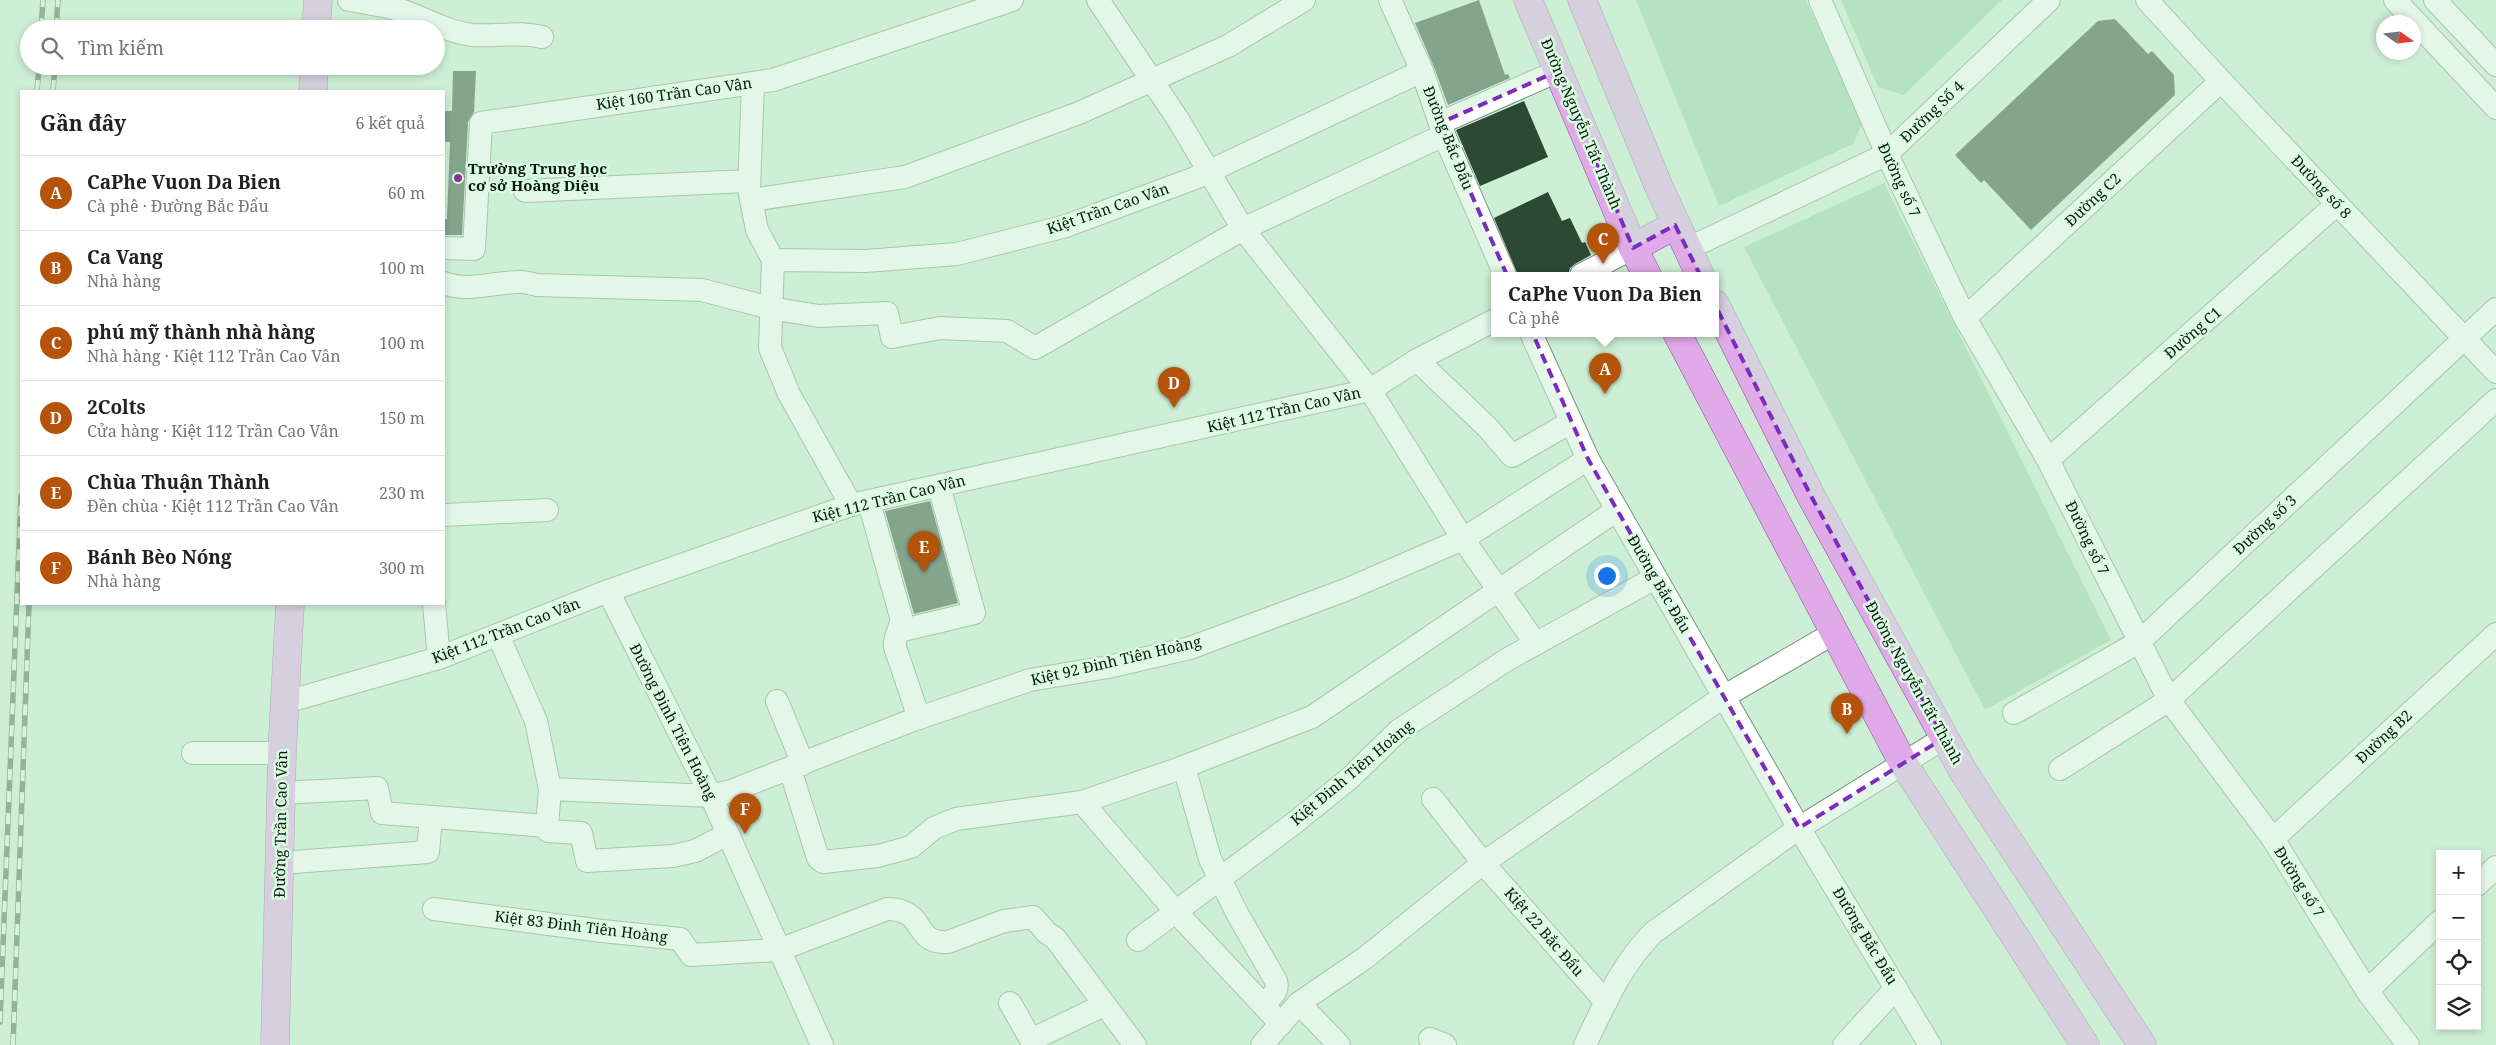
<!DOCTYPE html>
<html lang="vi">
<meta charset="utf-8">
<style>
:root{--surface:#fff;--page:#f2f2f2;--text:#202124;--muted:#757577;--line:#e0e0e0;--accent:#b45309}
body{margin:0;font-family:"Noto Serif",serif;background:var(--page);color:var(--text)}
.controls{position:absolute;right:15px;bottom:15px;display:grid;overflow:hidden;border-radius:0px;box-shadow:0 2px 8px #0003}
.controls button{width:45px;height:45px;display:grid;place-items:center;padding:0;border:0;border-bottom:1px solid var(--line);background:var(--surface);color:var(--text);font:25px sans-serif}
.compass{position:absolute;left:2376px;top:15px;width:45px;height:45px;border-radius:50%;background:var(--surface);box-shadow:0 2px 8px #0003;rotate:104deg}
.you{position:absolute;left:1606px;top:575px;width:18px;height:18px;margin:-12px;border:4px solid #fff;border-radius:50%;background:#1a73e8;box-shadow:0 0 0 8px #1a73e833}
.badge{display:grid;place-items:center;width:32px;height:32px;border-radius:50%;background:var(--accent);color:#fff;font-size:16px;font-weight:700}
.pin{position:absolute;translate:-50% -41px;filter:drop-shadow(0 1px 2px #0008)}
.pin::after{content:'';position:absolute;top:26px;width:18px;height:15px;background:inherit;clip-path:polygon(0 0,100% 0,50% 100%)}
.popup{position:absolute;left:1491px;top:272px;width:228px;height:65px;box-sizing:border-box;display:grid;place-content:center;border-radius:0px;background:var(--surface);filter:drop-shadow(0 1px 4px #0005);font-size:16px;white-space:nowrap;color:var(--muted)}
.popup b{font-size:19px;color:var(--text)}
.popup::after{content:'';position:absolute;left:50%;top:100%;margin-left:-10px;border:10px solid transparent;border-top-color:var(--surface)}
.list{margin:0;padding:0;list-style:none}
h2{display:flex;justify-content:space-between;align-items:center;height:65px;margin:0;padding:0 20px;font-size:21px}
h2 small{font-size:16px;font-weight:400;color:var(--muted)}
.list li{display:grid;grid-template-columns:32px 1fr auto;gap:15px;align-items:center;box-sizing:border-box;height:75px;padding:0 20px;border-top:1px solid var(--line)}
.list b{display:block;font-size:19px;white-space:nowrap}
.list p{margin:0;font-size:16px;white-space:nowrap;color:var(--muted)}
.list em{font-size:16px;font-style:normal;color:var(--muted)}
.icon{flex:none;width:28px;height:28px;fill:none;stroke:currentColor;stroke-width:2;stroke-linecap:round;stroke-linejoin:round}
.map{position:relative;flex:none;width:2496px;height:1045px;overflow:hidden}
.search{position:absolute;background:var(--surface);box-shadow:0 2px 8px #0003;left:20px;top:20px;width:425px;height:55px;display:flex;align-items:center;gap:12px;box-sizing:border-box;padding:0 18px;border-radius:28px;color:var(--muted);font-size:19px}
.panel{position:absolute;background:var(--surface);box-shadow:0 2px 8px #0003;left:20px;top:90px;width:425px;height:515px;border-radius:0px}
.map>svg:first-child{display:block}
.green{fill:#98d4a8}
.building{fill:#2c4934}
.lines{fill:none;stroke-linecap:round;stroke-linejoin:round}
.minor-casing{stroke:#76967e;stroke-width:24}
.major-casing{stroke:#875091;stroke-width:29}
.minor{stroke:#fff;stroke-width:22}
.major{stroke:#e0a9e8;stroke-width:28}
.rail-casing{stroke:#526657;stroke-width:5.5}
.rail{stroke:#dafde2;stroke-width:4;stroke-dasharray:11;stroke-linecap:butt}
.marked{fill:none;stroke:#7b2cbf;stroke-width:4;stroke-dasharray:10 6;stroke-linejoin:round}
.poi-dot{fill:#8c2f99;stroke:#dafde2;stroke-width:2}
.labels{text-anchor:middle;stroke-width:5;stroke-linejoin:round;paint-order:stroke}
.street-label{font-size:15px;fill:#0a170e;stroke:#dafde2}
.poi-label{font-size:15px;font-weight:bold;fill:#0a170e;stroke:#dafde2;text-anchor:start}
</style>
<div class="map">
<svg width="2496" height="1045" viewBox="0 0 2496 1045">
<rect width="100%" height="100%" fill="#cdefd5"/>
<!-- green -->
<g class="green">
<path d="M1636,0H1806L1862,124L1853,144L1719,206Z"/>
<path d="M1841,0H2002L1904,95L1878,87Z"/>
<path d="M1884,183L2111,640L1985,710L1744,247Z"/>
</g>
<!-- building -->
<g class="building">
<path d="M1479,0L1505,75L1508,74L1510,78L1448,105L1434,67L1415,23Z"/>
<path d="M2115,19L2148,54L2152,51L2174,75L2175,95L2031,230L1984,180L1981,183L1955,155L2098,21Z"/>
<path d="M453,71H476L474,112L468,122L462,235H444V219H447L450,142H444V111H452Z"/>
<path d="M1524,101L1548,157L1480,186L1456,130Z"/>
<path d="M1548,192L1562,221L1570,218L1582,243L1585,242L1591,255L1575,264L1570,268L1568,275H1518L1494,218Z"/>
<path d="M930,501L958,603L914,614L885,511Z"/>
</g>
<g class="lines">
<defs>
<g id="minor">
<path d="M349,0C368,3 387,6 406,12C428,20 448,32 472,35C496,37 518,31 542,37"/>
<path d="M1098,0L1179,121L1243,229L1370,390L1463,539L1536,644"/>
<path d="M1390,0L1422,71L1444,135L1505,275"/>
<path d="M1820,0L1887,154L1965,318L2048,460L2169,700L2273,839L2367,991L2408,1045"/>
<path d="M2147,0L2221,81L2496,372"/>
<path d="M2395,0L2496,108"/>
<path d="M2435,0L2496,65"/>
<path d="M753,83L749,189L757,230L773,260L770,348L789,394L851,505"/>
<path d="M1440,123L1558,71"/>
<path d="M525,191L749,181"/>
<path d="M752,200L905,177L1079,113L1228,46L1304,0"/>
<path d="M444,248L474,249L481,123L773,80L1012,0"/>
<path d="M1687,249L1887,154L2049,0"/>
<path d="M773,260L865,261L957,254L1066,226L1195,178L1422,71"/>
<path d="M1581,275L1633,248"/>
<path d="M444,283C469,293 497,281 522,282C527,282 532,284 537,285L702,290L770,308L819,316L887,313L892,337L940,328L1007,331L1035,348L1243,229L1444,135"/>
<path d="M1965,318L2221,81"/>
<path d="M1531,333L1588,459L1799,828L1930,1045"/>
<path d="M1417,360L1488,428L1512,456L1571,422"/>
<path d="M2048,460L2337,204"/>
<path d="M869,502L901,617C902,629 893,636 895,647L919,718"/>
<path d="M444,515L547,510"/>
<path d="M608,591L711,796L822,1045"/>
<path d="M434,604L439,658"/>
<path d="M899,631L974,613L939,486"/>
<path d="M498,635L536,721L550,789"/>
<path d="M777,701L803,764"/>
<path d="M286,702L439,658L608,591L851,505L1370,390L1417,360L1495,320"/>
<path d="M2014,713L2139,642L2496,309"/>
<path d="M193,753H282"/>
<path d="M1184,767L1210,859L1238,915L1276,981C1279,992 1271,997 1263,1004"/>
<path d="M790,769L818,858L823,862L878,856L911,847L934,828L956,819L1082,802L1178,769L1312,717L1617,510"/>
<path d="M2060,769L2169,700L2496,400"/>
<path d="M281,793L377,788L382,813L547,826L550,789L711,796L731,791L913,720L1030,680L1108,667L1190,648L1348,589L1463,539L1588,459"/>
<path d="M1433,799L1483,863L1606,1002"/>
<path d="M1082,802L1176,912L1281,1024"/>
<path d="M547,826L548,831L581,833L587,861L673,856L695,851L728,834"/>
<path d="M2273,839L2496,634"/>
<path d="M280,863L428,852L431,817"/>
<path d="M2477,885L2496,867"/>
<path d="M434,909L602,931L680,939L691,955L779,950L887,909C928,909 911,944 948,942L1004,921L1033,917L1047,933L1055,938L1135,1045"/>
<path d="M1138,940L1293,824L1350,778L1398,731L1508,659L1655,578"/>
<path d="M2367,991L2440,921"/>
<path d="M1010,1003L1034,1045"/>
<path d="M1299,1003L1339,1045"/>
<path d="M1430,1039L1445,1045"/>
<path d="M1031,1040L1104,1005"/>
<path d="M1262,1045L1299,1003L1365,958L1483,863L1723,697L1834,633"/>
<path d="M1585,1045C1604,1005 1622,963 1654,932L1799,828L1944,738"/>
<path d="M1844,1045L1896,988"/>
</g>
<g id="major">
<path d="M1528,0L1633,248L1647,275"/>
<path d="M1582,0L1659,187L1700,275"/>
<path d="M316,29L318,0"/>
<path d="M313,91L314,66"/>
<path d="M1633,248L1675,225"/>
<path d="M1715,304L1811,496L1963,771L2142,1045"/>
<path d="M1677,333L1903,763L2085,1045"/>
<path d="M275,1045L282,753L290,604"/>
</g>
</defs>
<!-- minor casing -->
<use href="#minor" class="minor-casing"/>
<!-- major casing -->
<use href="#major" class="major-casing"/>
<!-- minor -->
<use href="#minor" class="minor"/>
<!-- major -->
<use href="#major" class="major"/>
<defs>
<g id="rail">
<path d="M41,29L43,0"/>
<path d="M56,29L58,0"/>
<path d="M37,91L39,66"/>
<path d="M53,91L55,66"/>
<path d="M0,1022L21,496"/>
<path d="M13,1045L29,604"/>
</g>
</defs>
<!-- rail casing -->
<use href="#rail" class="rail-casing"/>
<!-- rail -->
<use href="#rail" class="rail"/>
</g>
<!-- marked area -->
<path d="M0 0H2496V1045H0ZM1558,71L1633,248L1675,225L1811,496L1944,738L1799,828L1588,459L1440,123Z" fill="#cdefd5" fill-opacity=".55" fill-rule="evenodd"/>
<path class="marked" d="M1558,71L1633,248L1675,225L1811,496L1944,738L1799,828L1588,459L1440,123Z"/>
<!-- markers -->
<circle class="poi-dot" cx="458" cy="178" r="5"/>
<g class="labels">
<!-- street labels -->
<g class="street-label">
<text transform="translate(674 94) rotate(-8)" y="5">Kiệt 160 Trần Cao Vân</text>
<text transform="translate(1932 112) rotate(-44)" y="5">Đường Số 4</text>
<text transform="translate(1581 124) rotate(67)" y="5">Đường Nguyễn Tất Thành</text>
<text transform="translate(1448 138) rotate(68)" y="5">Đường Bắc Đẩu</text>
<text transform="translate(1899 180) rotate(65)" y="5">Đường số 7</text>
<text transform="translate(2321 187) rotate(47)" y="5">Đường số 8</text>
<text transform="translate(2093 200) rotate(-43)" y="5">Đường C2</text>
<text transform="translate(1108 209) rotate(-19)" y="5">Kiệt Trần Cao Vân</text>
<text transform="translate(2193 333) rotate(-41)" y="5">Đường C1</text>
<text transform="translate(1284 410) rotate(-13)" y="5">Kiệt 112 Trần Cao Vân</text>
<text transform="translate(889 499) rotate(-14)" y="5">Kiệt 112 Trần Cao Vân</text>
<text transform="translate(2265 525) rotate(-43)" y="5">Đường số 3</text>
<text transform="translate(2087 538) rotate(64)" y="5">Đường số 7</text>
<text transform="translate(1659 584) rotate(60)" y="5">Đường Bắc Đẩu</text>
<text transform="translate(506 631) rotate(-21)" y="5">Kiệt 112 Trần Cao Vân</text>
<text transform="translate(1116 661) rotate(-13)" y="5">Kiệt 92 Đinh Tiên Hoàng</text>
<text transform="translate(1914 683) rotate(61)" y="5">Đường Nguyễn Tất Thành</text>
<text transform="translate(673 722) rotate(63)" y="5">Đường Đinh Tiên Hoàng</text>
<text transform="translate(2384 737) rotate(-43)" y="5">Đường B2</text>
<text transform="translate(1352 773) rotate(-40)" y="5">Kiệt Đinh Tiên Hoàng</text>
<text transform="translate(281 824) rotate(-89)" y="5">Đường Trần Cao Vân</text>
<text transform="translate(2299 882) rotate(58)" y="5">Đường số 7</text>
<text transform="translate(581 927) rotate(7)" y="5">Kiệt 83 Đinh Tiên Hoàng</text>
<text transform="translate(1544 932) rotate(49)" y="5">Kiệt 22 Bắc Đẩu</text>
<text transform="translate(1865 936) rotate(59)" y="5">Đường Bắc Đẩu</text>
</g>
<!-- poi labels -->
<g class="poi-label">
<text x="468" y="174">Trường Trung học<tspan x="468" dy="17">cơ sở Hoàng Diệu</tspan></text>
</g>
</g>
</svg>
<div class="controls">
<button>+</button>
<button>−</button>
<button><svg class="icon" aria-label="locate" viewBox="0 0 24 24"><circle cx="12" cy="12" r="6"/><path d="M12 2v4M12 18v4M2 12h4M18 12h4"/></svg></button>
<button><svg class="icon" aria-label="layers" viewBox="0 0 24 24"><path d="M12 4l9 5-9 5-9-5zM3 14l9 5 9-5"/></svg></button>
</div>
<svg class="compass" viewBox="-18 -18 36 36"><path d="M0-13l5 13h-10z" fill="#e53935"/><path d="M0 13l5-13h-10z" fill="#757577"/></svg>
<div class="you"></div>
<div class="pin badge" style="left:1605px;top:394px">A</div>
<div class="popup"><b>CaPhe Vuon Da Bien</b>Cà phê</div>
<div class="pin badge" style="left:1847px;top:734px">B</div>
<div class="pin badge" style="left:1603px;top:264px">C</div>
<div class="pin badge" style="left:1174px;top:408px">D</div>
<div class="pin badge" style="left:924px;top:572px">E</div>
<div class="pin badge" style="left:745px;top:834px">F</div>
<div class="search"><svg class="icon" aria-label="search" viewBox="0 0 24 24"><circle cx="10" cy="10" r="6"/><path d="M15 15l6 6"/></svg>Tìm kiếm</div>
<section class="panel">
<h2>Gần đây<small>6 kết quả</small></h2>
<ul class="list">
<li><span class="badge">A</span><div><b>CaPhe Vuon Da Bien</b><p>Cà phê · Đường Bắc Đẩu</p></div><em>60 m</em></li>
<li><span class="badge">B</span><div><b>Ca Vang</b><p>Nhà hàng</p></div><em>100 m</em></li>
<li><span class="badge">C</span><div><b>phú mỹ thành nhà hàng</b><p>Nhà hàng · Kiệt 112 Trần Cao Vân</p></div><em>100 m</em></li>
<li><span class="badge">D</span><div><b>2Colts</b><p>Cửa hàng · Kiệt 112 Trần Cao Vân</p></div><em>150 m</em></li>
<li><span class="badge">E</span><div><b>Chùa Thuận Thành</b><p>Đền chùa · Kiệt 112 Trần Cao Vân</p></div><em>230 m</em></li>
<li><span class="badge">F</span><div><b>Bánh Bèo Nóng</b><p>Nhà hàng</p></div><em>300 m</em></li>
</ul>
</section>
</div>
